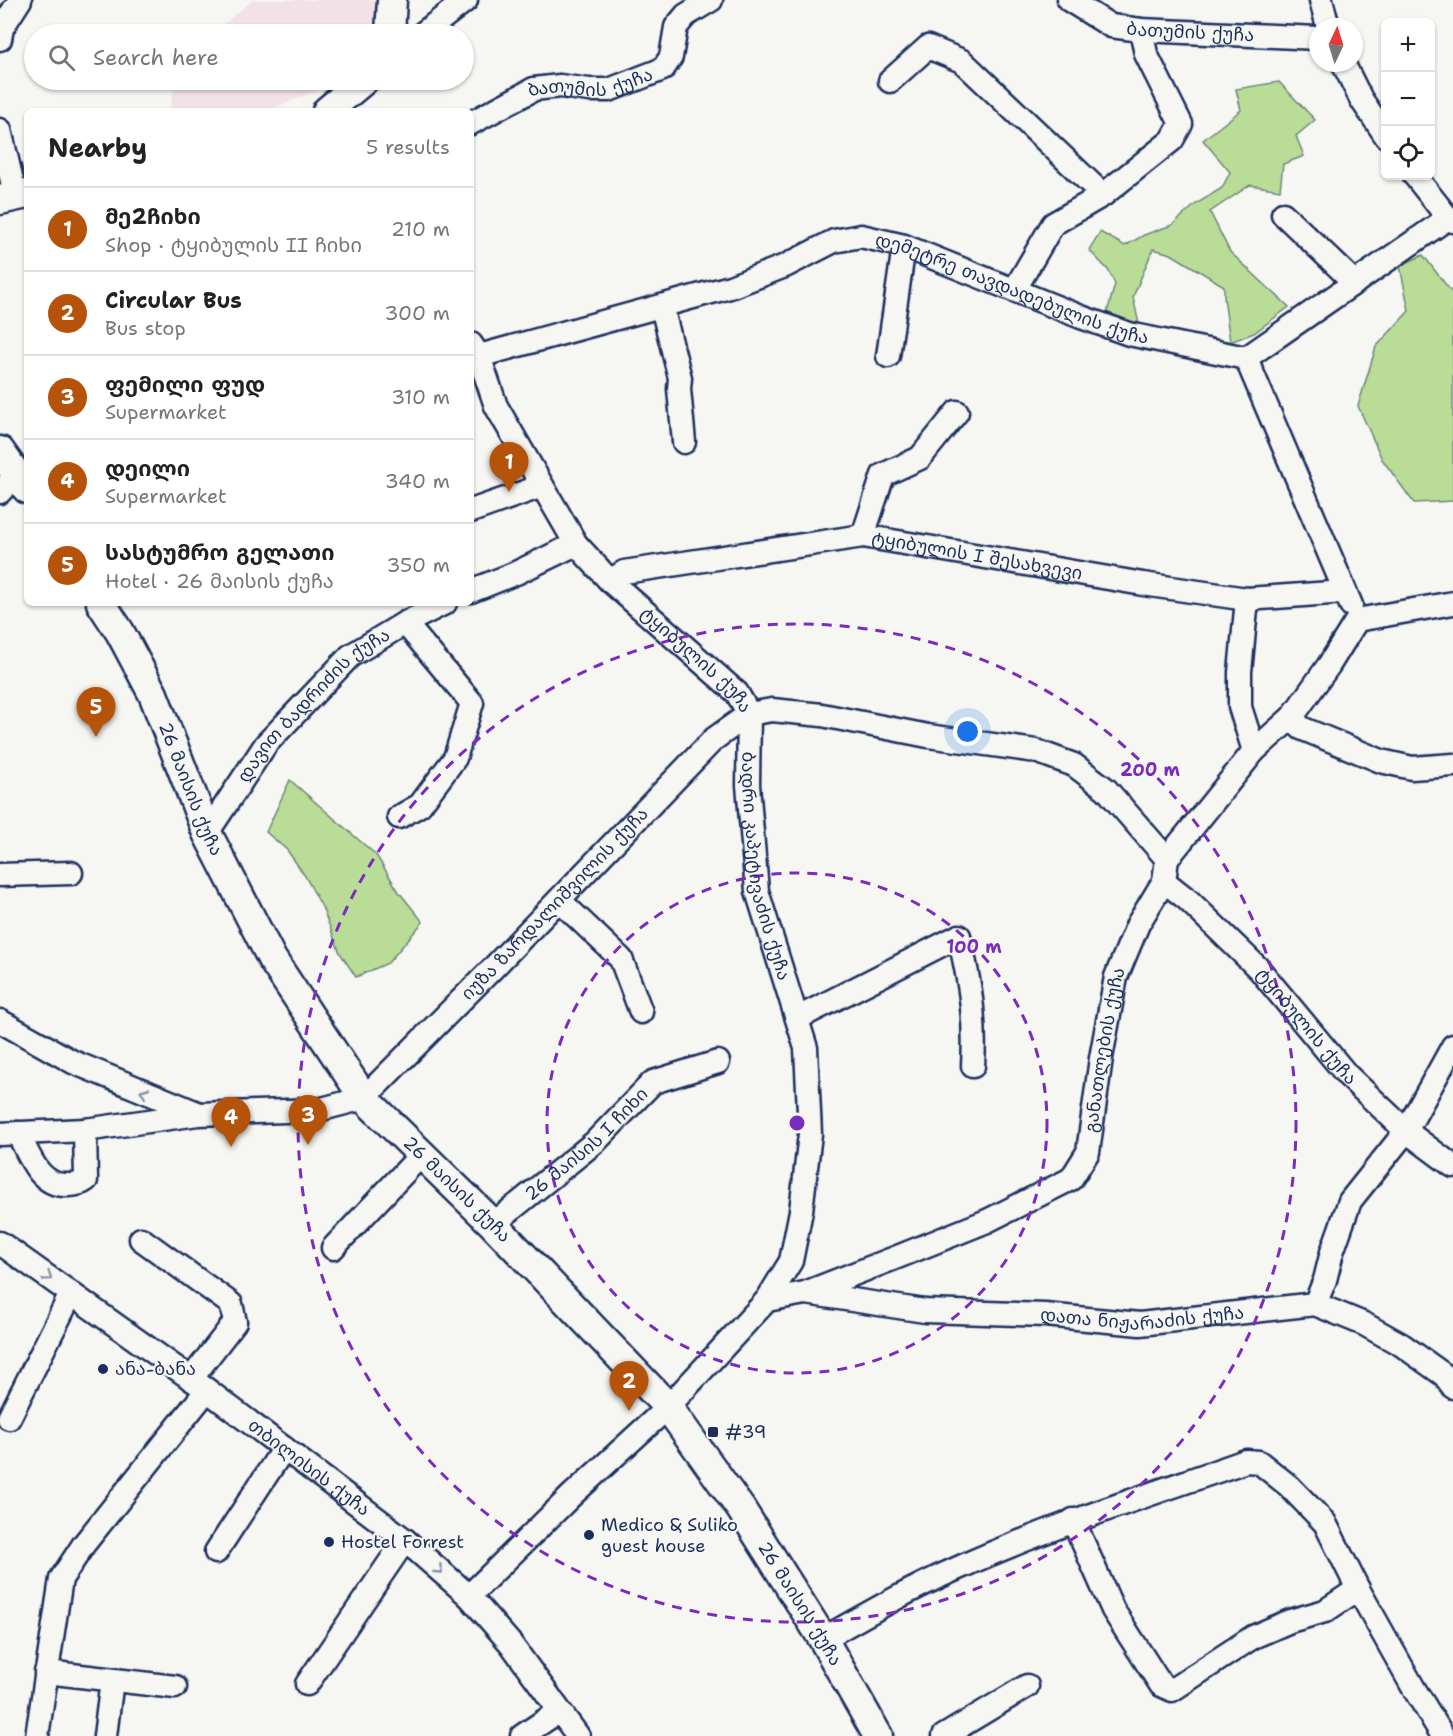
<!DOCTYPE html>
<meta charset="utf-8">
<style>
:root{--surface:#fff;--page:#f2f2f2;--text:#222;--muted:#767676;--line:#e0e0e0;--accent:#b45309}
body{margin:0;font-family:"Shantell Sans","Noto Sans Georgian",sans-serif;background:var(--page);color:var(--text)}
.controls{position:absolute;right:18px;top:18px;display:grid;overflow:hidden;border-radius:9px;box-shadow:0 2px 4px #0004}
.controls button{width:54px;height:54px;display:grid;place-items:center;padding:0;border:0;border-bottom:2px solid var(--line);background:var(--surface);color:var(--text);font:30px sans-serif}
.compass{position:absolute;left:1309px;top:18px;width:54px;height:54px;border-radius:50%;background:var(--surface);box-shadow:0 2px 4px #0004;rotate:4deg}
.you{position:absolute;left:968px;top:732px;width:21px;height:21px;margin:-15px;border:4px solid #fff;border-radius:50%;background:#1a73e8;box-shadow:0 0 0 9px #1a73e833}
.badge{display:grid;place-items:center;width:39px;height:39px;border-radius:50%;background:var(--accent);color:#fff;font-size:20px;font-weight:700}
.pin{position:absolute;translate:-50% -50px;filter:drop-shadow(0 2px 3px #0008)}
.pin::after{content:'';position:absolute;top:32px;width:21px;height:18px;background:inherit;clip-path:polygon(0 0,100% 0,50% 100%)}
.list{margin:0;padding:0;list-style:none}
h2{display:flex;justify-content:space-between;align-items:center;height:78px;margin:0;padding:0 24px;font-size:26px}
h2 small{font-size:20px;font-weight:400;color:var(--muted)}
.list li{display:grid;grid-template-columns:39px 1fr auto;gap:18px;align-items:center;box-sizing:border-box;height:84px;padding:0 24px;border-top:2px solid var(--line)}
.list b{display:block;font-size:22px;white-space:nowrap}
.list p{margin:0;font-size:20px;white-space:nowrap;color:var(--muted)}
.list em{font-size:20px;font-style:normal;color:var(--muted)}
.icon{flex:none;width:33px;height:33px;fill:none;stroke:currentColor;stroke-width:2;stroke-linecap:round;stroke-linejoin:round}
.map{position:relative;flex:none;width:1453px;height:1736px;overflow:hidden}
.search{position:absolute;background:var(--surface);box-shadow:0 2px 4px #0004;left:24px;top:24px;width:450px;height:66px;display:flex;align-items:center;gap:15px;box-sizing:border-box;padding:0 21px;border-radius:33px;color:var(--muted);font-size:22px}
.panel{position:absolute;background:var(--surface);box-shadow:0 2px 4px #0004;left:24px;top:108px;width:450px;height:498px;border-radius:9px}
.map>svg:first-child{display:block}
.built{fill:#f2e2e7}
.green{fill:#b9dd97;stroke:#6a867a;stroke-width:1.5}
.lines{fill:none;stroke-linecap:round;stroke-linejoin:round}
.minor-casing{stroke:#1b2f5e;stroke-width:27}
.major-casing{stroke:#1b2f5e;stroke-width:33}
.minor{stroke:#f6f6f2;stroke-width:22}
.major{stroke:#f6f6f2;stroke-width:28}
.oneway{stroke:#8892a8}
.ring{fill:none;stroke:#7b2cbf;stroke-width:3;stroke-dasharray:10 8}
.poi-dot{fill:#1b2f5e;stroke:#f6f6f2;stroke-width:2}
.labels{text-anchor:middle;stroke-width:4.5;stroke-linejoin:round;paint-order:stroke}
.street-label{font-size:18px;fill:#1b2f5e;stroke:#f6f6f2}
.poi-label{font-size:18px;fill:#1b2f5e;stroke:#f6f6f2;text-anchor:start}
.centre{fill:#7b2cbf;stroke:#f6f6f2;stroke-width:3}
.ring-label{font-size:18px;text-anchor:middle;font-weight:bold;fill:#7b2cbf;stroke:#f6f6f2;stroke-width:4.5;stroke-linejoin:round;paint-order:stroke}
</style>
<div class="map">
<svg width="1453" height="1736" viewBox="0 0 1453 1736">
<rect width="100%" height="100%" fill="#f6f6f2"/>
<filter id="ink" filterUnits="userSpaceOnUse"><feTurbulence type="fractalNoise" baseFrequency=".0167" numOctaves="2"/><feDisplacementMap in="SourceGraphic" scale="12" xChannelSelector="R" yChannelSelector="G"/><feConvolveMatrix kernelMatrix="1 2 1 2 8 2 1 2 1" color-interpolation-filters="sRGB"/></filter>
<g filter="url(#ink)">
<!-- built -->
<g class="built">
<path d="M253,0H378V32L376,34H211Z"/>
<path d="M176,80H332L319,90L266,111H169Z"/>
</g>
<!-- green -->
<g class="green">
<path d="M1279,82L1315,120L1296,136L1304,156L1283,164L1280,190L1250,185L1210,212L1230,252L1289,307L1254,333L1230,342L1224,297V286L1171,254L1153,249L1133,297L1139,324L1107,313L1115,284L1108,270L1089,250L1100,232L1125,246L1144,235L1172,225L1196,204L1222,188L1230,172L1203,140L1241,110L1236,89Z"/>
<path d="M1423,255L1453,294V501L1414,503L1382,459L1358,406L1376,347L1409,311L1400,266Z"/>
<path d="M290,780L376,855L399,892L423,922L388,963L356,977L340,953L322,907L305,876L287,850L266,832Z"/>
</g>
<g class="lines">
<defs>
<g id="minor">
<path id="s1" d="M1069,0L1111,26L1141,30L1318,38"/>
<path d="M1321,0L1328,27"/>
<path d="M422,34L466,0"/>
<path d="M0,39L2,28L20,0"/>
<path d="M1343,63L1361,99L1386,136"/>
<path d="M890,81L928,47L962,61L1103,195"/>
<path id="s2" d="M471,123L534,89L560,86L589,90H609L663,69L671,57L676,27L686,15L711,0"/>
<path d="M0,130L16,198"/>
<path d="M1415,176L1448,218L1453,221"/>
<path d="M1283,214L1355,283"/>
<path d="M1015,289L1053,224L1103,195L1172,140L1181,124L1146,54L1141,30"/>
<path d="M662,307L680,378L679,389L684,442"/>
<path id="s3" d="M471,344L479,356L496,406L576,544L610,581L737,693L749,714"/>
<path id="s4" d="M479,356L730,287L785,266L834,241L861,236L904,246L1081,317L1129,334L1246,358L1448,218"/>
<path d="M888,356L904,246"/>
<path d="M1246,358L1351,605"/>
<path d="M0,492L17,474"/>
<path d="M471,511L542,486"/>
<path d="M863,536L883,475L920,458L957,412"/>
<path id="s5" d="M610,581L624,572L863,536L1143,584L1247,599L1345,592"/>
<path d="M471,591L516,573L576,544"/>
<path d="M1247,599L1240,672V707L1254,751"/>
<path id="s6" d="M749,714L748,785L757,891L806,1048L810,1134L801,1211L791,1261L767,1300"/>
<path d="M1292,717L1301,728L1381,761L1412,768L1453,765"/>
<path d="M399,817L420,805L455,758L472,703L405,623"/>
<path id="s7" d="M207,833L266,744L350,656L405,623L445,603"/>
<path d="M0,875L71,873"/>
<path id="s8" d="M1164,881L1188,900L1259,969L1347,1075L1406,1131L1453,1166"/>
<path d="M559,900L621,959L641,1012"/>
<path d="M798,1018L959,936C970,983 976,1018 973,1066"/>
<path d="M0,1021L73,1062L197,1113"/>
<path d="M18,1133C29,1155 39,1187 68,1185C75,1185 81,1184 86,1180L85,1130"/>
<path id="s9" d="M0,1134L85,1130L198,1114L318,1110L364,1098L493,968L714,739L749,714L772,710L822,715L928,736L1036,751L1074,765L1106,789L1167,859"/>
<path id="s10" d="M493,1224L595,1142L653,1082L718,1062"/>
<path d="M141,1239L231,1304L235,1322L191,1379"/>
<path id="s11" d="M0,1243L207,1390L405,1540L469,1596L511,1644L578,1736"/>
<path d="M333,1248L421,1155"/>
<path id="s12" d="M806,1293L925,1311L1045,1315L1140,1324L1315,1304L1364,1324L1402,1345L1444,1375L1453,1387"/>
<path d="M1315,1304L1325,1280L1332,1252L1350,1201L1406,1131L1453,1046"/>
<path d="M9,1418L71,1294"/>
<path d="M1073,1520L1113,1610L1161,1685L1172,1690L1253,1637L1290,1621L1325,1611L1358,1589"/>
<path d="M216,1552L284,1448"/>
<path id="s13" d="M469,1596L572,1495L668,1407L767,1300L805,1293L900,1256L987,1221L1071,1179L1088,1152L1101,1058L1116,977L1138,924L1164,881L1167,859L1254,751L1292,717L1329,665L1357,620L1453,603"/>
<path d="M823,1639C867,1614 910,1589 956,1569C1051,1526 1149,1495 1246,1461L1259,1462L1289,1486L1325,1523L1358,1589L1413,1687L1443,1736"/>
<path d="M46,1672L175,1687"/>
<path d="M307,1684L405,1540"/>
<path d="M37,1736L61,1579L84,1544L207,1390"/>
<path d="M105,1736L112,1680"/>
<path d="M522,1736L559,1711"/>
<path d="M944,1736L1027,1686"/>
</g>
<g id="major">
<path d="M390,34L392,0"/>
<path d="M327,111L364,80"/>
<path d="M0,200L27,194"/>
<path d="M0,451L27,489"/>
<path id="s14" d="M101,603L120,632L153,694L207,833L272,959L364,1098L493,1224L668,1407L741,1509L823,1639L878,1736"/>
</g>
</defs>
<!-- minor casing -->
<use href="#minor" class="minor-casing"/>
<!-- major casing -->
<use href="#major" class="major-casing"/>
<!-- minor -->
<use href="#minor" class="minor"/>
<!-- major -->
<use href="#major" class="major"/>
</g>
<!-- one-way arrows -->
<defs><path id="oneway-chevron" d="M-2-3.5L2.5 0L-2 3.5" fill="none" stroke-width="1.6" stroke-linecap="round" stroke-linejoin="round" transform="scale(1.5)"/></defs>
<g class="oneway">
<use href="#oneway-chevron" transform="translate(144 1092) rotate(-158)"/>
<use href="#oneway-chevron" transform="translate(48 1277) rotate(35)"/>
<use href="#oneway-chevron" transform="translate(439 1570) rotate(41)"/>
</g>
</g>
<!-- distance rings -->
<g class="ring">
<circle cx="797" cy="1123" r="250"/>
<circle cx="797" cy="1123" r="499"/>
</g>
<!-- markers -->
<g class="poi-dot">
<circle cx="103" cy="1369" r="6"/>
<rect x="707" y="1426" width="12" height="12" rx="3"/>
<circle cx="589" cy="1535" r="6"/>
<circle cx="329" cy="1542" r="6"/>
</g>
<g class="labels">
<!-- street labels -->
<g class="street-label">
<text dy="6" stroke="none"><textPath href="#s1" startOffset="129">ბათუმის ქუჩა</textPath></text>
<text dy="6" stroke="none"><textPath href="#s2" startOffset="129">ბათუმის ქუჩა</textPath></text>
<text dy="6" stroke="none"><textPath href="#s4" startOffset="562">დემეტრე თავდადებულის ქუჩა</textPath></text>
<text dy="6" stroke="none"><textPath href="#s5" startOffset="374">ტყიბულის I შესახვევი</textPath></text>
<text dy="6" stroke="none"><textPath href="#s3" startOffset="394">ტყიბულის ქუჩა</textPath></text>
<text dy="6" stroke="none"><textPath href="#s7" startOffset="168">დავით ბადრიძის ქუჩა</textPath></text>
<text dy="6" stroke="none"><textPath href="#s14" startOffset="207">26 მაისის ქუჩა</textPath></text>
<text dy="6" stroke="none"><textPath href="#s6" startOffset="154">ბადრი კაპეტივაძის ქუჩა</textPath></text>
<text dy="6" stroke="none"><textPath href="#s9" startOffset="639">იუზა ზარდალიშვილის ქუჩა</textPath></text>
<text dy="6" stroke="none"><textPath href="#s8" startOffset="204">ტყიბულის ქუჩა</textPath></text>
<text dy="6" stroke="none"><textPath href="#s13" startOffset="884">განათლების ქუჩა</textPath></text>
<text dy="6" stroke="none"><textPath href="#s10" startOffset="123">26 მაისის I ჩიხი</textPath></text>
<text dy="6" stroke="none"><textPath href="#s14" startOffset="693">26 მაისის ქუჩა</textPath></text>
<text dy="6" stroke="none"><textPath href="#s12" startOffset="338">დათა ნიჟარაძის ქუჩა</textPath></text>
<text dy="6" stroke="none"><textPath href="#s11" startOffset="382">თბილისის ქუჩა</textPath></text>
<text dy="6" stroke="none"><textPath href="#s14" startOffset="1233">26 მაისის ქუჩა</textPath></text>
</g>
<!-- poi labels -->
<g class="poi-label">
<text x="115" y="1375">ანა-ბანა</text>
<text x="725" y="1438">#39</text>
<text x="601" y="1531">Medico &amp; Suliko<tspan x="601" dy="21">guest house</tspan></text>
<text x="341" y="1548">Hostel Forrest</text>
</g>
</g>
<circle cx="797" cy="1123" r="9" class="centre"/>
<g class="ring-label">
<text x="1150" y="776">200 m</text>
<text x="974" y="953">100 m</text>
</g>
</svg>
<div class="controls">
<button>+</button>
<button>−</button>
<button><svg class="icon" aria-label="locate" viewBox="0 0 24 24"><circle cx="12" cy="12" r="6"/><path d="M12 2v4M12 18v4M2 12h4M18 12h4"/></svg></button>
</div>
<svg class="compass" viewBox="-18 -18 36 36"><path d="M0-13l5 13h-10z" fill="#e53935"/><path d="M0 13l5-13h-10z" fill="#767676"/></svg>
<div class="you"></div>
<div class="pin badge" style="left:509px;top:492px">1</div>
<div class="pin badge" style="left:629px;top:1411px">2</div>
<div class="pin badge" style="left:308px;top:1145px">3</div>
<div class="pin badge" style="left:231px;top:1147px">4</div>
<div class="pin badge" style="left:96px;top:737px">5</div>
<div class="search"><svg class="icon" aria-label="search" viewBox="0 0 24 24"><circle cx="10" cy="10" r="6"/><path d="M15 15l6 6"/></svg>Search here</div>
<section class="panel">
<h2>Nearby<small>5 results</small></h2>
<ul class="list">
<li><span class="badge">1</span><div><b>მე2ჩიხი</b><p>Shop · ტყიბულის II ჩიხი</p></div><em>210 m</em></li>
<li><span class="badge">2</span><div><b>Circular Bus</b><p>Bus stop</p></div><em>300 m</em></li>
<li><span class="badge">3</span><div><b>ფემილი ფუდ</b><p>Supermarket</p></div><em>310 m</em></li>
<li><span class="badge">4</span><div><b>დეილი</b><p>Supermarket</p></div><em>340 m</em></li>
<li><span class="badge">5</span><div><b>სასტუმრო გელათი</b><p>Hotel · 26 მაისის ქუჩა</p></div><em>350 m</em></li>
</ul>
</section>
</div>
